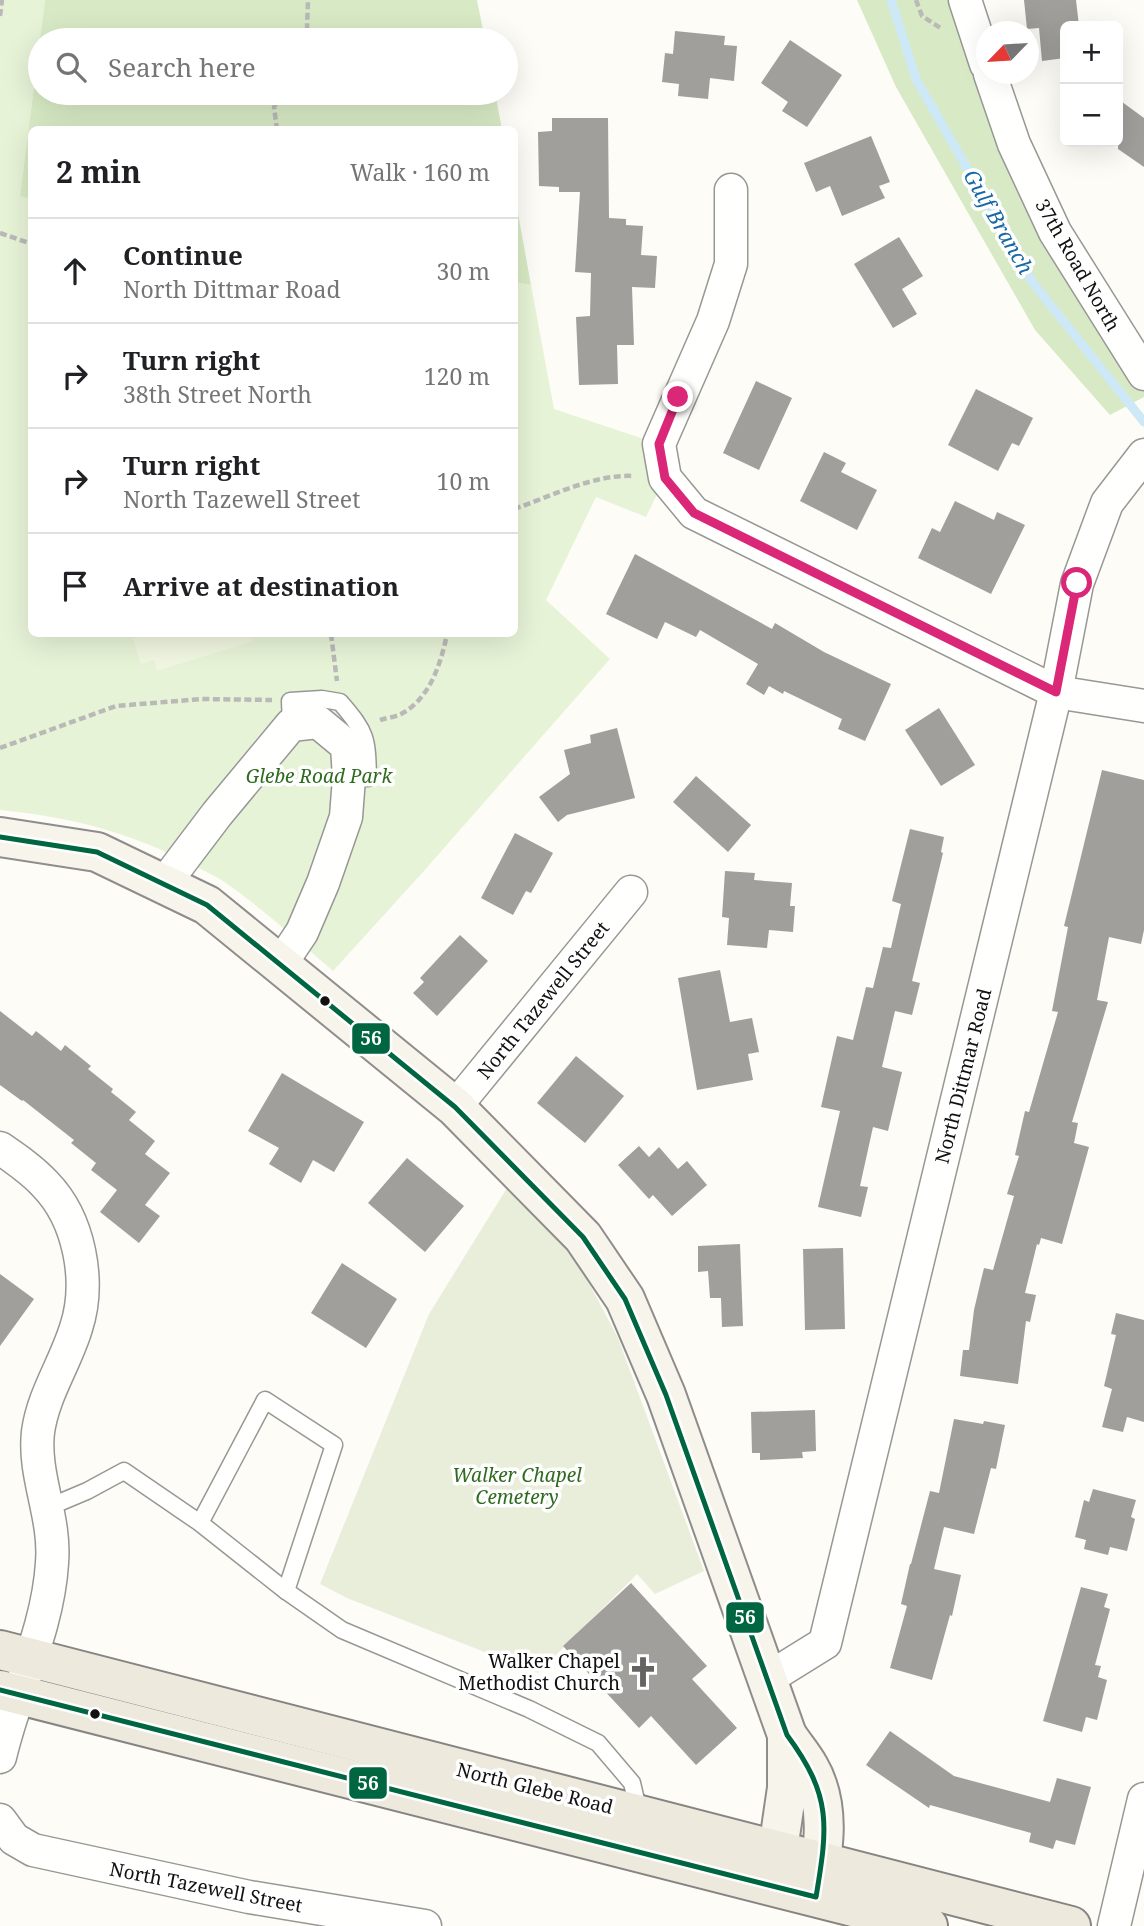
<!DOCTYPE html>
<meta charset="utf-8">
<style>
:root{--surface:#fff;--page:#f2f2f2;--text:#202124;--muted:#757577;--line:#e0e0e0}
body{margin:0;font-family:"Noto Serif",serif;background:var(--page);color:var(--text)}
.controls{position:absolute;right:21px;top:21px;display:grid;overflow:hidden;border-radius:10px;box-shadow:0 7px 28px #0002}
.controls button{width:63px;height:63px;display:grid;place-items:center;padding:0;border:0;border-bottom:2px solid var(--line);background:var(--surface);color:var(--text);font:35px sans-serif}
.compass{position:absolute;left:976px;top:21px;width:63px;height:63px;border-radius:50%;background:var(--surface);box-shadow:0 7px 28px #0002;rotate:245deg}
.stop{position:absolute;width:21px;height:21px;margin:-16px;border:5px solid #db2777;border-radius:50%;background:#fff}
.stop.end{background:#db2777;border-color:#fff;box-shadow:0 2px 7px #0008}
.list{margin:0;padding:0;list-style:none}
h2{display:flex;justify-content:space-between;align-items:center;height:91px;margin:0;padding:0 28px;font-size:30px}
h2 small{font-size:23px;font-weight:400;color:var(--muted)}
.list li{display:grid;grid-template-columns:46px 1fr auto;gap:21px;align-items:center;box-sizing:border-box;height:105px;padding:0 28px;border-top:2px solid var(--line)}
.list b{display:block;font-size:26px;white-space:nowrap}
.list p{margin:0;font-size:23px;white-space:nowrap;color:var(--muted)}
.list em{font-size:23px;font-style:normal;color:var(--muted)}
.icon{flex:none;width:38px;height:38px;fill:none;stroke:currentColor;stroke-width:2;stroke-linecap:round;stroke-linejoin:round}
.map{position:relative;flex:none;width:1144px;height:1926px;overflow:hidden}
.search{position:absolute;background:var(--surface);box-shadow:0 7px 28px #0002;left:28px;top:28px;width:490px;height:77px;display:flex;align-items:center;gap:18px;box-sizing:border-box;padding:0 24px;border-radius:38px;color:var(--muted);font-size:26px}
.panel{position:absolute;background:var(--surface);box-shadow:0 7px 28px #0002;left:28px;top:126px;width:490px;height:511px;border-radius:10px}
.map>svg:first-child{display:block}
.green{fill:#e7f3d7}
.forest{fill:#d8eac5}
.cemetery{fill:#e9eedb}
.pitch{fill:#f0f6e1}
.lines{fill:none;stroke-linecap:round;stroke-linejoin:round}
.stream{stroke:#cde8f7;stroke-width:9}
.building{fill:#a19f9c}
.lane-casing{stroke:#979795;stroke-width:19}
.street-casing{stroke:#979795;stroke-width:35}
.secondary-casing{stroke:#8e8d8b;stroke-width:42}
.primary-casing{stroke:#858482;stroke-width:42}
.path{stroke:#b9b9b8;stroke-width:4.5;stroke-dasharray:7 3.5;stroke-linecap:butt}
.lane{stroke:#fffffe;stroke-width:16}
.street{stroke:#fffffe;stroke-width:32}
.secondary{stroke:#f6f4eb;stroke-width:38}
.primary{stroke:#ede9dc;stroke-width:38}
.bus-1-casing{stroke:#fff;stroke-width:10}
.bus-1{stroke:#006641;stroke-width:5}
.route{stroke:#db2777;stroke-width:9}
.bus-dot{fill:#111;stroke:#fff;stroke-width:2.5}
.labels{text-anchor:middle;stroke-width:7;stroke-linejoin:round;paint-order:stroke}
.street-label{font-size:19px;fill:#111;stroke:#fff}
.park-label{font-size:19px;font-style:italic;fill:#2f6b1f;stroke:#fff}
.poi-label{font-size:19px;fill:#111;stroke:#fff;text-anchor:end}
.water-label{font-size:21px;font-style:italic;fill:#1768a6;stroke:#fff}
.line-badge{stroke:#fff;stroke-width:2.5}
.badge-label{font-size:19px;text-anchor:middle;font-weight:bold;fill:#fff}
</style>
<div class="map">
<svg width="1144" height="1926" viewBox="0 0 1144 1926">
<rect width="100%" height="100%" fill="#fdfcf7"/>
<!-- green -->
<path class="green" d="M0,0H45L20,196L32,199V634H514L515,282L531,285L554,409L659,444L665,478L646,517L596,497L546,600L610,659L423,872L333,971C298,941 263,909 226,883C216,876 204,871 193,865C129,832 71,817 0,810Z"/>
<!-- forest -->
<g class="forest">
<path d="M45,0H477L485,40H40V93H495L502,129L32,130L31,199L20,196Z"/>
<path d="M857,0H964L986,64L1144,373V397L1110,415L1035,330L896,87Z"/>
<path d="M514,197H515L531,285L515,282Z"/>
</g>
<!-- cemetery -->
<path class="cemetery" d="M507,1188L543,1220L581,1268L618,1338L704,1571L655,1594L637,1574L538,1673L347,1598L320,1584L429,1314Z"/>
<!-- pitch -->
<path class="pitch" d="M146,634H251L253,641L157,671L154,660L141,664L133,639Z"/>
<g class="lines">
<!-- stream -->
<path class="stream" d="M891,0L916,79L1033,283L1144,422"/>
</g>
<!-- building -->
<g class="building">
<path d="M1024,0H1076L1079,26H1065V58L1042,61L1039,28L1027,29Z"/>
<path d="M675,31L725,36L724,45L737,46L734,81L710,78L708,99L678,96L679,84L662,82L665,53L673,54Z"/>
<path d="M790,40L842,75L807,127L782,111L788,102L761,83Z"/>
<path d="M1118,99L1144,118V167L1118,149Z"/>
<path d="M552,118H608L609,218L626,219V225L643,226L641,255L657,256L655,288L632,287L634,345H617L618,384L579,385L576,317L590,316L591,273L575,272L580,192H559V187L539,186L538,132L552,131Z"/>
<path d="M871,136L890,182L879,186L885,198L842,216L830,186L816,192L804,163Z"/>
<path d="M899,237L923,276L902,289L917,314L893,328L854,264Z"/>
<path d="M756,381L792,398L759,470L723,453Z"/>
<path d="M976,389L1033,418L1019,446L1012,443L998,471L948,445Z"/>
<path d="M824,452L846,463L841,472L877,490L857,530L800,501Z"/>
<path d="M955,501L994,520L997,512L1025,525L991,594L918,558L932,528L940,532Z"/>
<path d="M635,554L772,629L775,623L824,652L891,684L865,741L838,729L842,719L784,691L783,694L769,686L764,695L746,684L758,664L700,630L696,637L665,622L657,639L606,614Z"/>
<path d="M939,708L975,765L941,786L905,730Z"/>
<path d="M617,728L635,798L567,815L558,822L539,797L570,774L564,750L591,743L590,735Z"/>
<path d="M1102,770L1144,780V930L1141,944L1109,937L1097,1000L1108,1002L1072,1122L1078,1123L1074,1143L1089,1147L1062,1244L1041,1238L1039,1245L1037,1244L1025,1293L1036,1295L1030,1322L1026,1321L1018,1384L960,1376L963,1350H969L974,1310L981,1280L984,1268L993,1270L1014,1196L1007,1194L1019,1156L1015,1155L1025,1111L1029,1112L1058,1012L1052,1011L1068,927L1064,926Z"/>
<path d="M696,776L751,825L728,852L673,802Z"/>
<path d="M910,829L944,837L941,852L943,853L912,981L920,983L912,1015L895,1011L882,1067L902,1072L888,1131L873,1127L860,1186L868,1187L861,1217L818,1207L840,1111L821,1107L837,1036L853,1040L866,987L873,988L883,947L891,948L901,904L892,901Z"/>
<path d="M515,833L553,853L531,893L526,891L513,915L481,898Z"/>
<path d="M725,871L755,873L754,880L792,883L790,906H795L793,932L769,930L767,948L727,945L729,918L722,917Z"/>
<path d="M460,935L488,961L437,1016L413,993L424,982L420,978Z"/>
<path d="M720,970L730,1022L752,1018L759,1052L748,1054L753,1080L697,1090L678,978Z"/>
<path d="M0,1011L32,1036L36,1031L61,1051L65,1045L91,1066L88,1069L113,1089L111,1092L136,1112L129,1120L155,1141L145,1154L170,1173L145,1205L160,1216L139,1243L100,1212L117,1190L91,1170L96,1163L71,1143L74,1140L23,1100L22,1101L0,1085Z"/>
<path d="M576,1056L624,1096L585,1143L537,1103Z"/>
<path d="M282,1073L364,1122L334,1172L313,1160L301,1183L269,1164L279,1148L248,1131Z"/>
<path d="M639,1146L649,1157L659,1147L678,1169L687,1161L707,1185L672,1216L653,1195L649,1199L618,1165Z"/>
<path d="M407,1158L464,1206L425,1252L368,1203Z"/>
<path d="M740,1244L743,1326L722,1327L721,1298H710L708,1271L698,1272V1246Z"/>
<path d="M843,1248L845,1329L805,1330L803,1249Z"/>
<path d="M342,1263L397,1299L366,1348L311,1313Z"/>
<path d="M0,1274L34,1299L0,1346Z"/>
<path d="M1116,1313L1144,1320V1422L1127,1417L1123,1432L1102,1427L1112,1389L1104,1386L1116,1335L1111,1334Z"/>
<path d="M815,1410L816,1451L802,1452L803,1458L760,1460V1453H752L751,1412Z"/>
<path d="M954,1419L983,1424L984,1421L1005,1425L996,1469L991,1468L974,1534L944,1527L934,1569L961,1575L952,1616L950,1615L932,1680L890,1668L907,1606L901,1604L910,1564H911L930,1491L939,1493Z"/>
<path d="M1093,1489L1136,1500L1131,1517L1135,1519L1127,1551L1110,1547L1108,1555L1084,1549L1086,1540L1075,1537L1084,1500L1089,1502Z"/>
<path d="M631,1583L707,1666L692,1679L737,1728L696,1765L651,1716L639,1728L563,1646Z"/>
<path d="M1081,1587L1108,1594L1104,1607L1110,1609L1095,1665L1101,1666L1098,1677L1107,1680L1097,1720L1086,1717L1082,1732L1043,1721Z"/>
<path d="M890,1731L954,1776L1050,1802L1057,1778L1091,1787L1075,1845L1056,1840L1053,1849L1029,1842L1031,1833L930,1805L929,1808L866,1765Z"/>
</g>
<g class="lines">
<defs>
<g id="lane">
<path d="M291,725L290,701L322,699L340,702C367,733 367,738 368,778H349"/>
<path d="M49,1507L87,1491L124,1471L200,1523L265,1400L334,1445L286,1591L200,1523"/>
<path d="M286,1591L342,1630L529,1709L598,1743L632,1783L639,1813"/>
</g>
<g id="street">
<path d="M965,0L986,64"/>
<path d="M990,74L1014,144L1055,232L1144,374"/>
<path d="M731,190V264L713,321L659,444L665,478L694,513L1056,692L1144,706"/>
<path d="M164,884L217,814L291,725L318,722L347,746L349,778L346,817L323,883L302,932L280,965"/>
<path d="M455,1107L631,892"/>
<path d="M0,1148C16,1159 32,1170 45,1184C80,1220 91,1282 76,1328C65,1364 43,1395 38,1432C33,1476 56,1517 52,1563C48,1630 15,1692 0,1757"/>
<path d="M767,1679L825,1643L1056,692L1077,584L1107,503L1144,455"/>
<path d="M0,1820L14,1839L33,1850L249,1897L425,1926"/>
<path d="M1114,1926L1144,1799"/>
</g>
<g id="secondary">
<path d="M0,837L97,852L207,905L455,1107L583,1237L625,1299L666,1395L787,1735C794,1746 803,1756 809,1767C832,1806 823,1852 816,1895"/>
<path d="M773,1884L787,1788V1735"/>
</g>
<g id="primary">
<path d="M0,1650L1071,1926"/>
<path d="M0,1690L928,1926"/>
</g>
</defs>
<!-- lane casing -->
<use href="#lane" class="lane-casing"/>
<!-- street casing -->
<use href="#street" class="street-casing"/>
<!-- secondary casing -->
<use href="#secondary" class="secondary-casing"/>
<!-- primary casing -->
<use href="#primary" class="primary-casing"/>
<!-- path -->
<g class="path">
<path d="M916,0L922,16L942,29"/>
<path d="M0,16L2,0"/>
<path d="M303,40L307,29L308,0"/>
<path d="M277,130L274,107L282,93"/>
<path d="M0,233L32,244"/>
<path d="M514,509C552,496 594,474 634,476"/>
<path d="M331,634L337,681"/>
<path d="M380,720C386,718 395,717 401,714C430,699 441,663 447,634"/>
<path d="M0,748L116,706L202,699L272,700"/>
</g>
<!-- lane -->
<use href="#lane" class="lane"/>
<!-- street -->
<use href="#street" class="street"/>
<!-- secondary -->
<use href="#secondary" class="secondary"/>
<!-- primary -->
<use href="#primary" class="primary"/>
<defs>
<path id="bus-1" d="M0,837L97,852L207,905L455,1107L583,1237L625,1299L666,1395L787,1735C832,1796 828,1825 816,1897L0,1690"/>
</defs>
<!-- bus-1 casing -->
<use href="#bus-1" class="bus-1-casing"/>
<!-- bus-1 -->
<use href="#bus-1" class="bus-1"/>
</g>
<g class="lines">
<!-- route -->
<path class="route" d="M678,397L659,444L665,478L694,513L1056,692L1077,583"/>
</g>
<!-- icons -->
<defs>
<symbol id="church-bare" viewBox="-9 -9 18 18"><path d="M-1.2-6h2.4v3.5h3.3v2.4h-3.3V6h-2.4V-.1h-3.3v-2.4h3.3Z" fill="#646362" stroke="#fff" stroke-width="2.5" paint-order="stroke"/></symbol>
</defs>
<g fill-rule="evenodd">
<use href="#church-bare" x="621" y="1650" width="44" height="44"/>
</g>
<!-- markers -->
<g class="bus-dot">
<circle cx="325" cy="1001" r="6"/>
<circle cx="95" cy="1714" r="6"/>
</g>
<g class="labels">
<!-- street labels -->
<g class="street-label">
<text transform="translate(1078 265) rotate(60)" y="7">37th Road North</text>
<text transform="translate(543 1000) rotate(-51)" y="7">North Tazewell Street</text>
<text transform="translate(963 1076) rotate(-76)" y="7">North Dittmar Road</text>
<text transform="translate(535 1788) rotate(14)" y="7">North Glebe Road</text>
<text transform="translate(206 1887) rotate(11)" y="7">North Tazewell Street</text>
</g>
<!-- park labels -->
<g class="park-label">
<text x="319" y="783">Glebe Road Park</text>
<text x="517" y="1482">Walker Chapel<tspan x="517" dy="22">Cemetery</tspan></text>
</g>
<!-- poi labels -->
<g class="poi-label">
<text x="620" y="1668">Walker Chapel<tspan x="620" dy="22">Methodist Church</tspan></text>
</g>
<!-- water labels -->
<g class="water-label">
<text transform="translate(998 222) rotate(60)" y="7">Gulf Branch</text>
</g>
</g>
<g class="line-badge">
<rect x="351" y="1022" width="40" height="33" rx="7" fill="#006641"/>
<rect x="725" y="1601" width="40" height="33" rx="7" fill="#006641"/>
<rect x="348" y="1766" width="40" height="34" rx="7" fill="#006641"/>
</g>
<g class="badge-label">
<text x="371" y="1045">56</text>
<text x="745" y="1624">56</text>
<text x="368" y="1790">56</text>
</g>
</svg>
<div class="controls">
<button>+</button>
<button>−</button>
</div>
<svg class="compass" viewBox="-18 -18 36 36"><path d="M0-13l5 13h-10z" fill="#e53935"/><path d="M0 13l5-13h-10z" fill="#757577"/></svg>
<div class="stop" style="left:1077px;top:583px"></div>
<div class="stop end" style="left:678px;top:397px"></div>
<div class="search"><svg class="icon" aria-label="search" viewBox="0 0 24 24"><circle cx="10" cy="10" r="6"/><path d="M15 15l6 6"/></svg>Search here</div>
<section class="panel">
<h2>2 min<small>Walk · 160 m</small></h2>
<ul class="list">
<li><svg class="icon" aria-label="ahead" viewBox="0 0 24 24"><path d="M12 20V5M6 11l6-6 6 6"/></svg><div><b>Continue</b><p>North Dittmar Road</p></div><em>30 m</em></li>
<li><svg class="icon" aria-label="right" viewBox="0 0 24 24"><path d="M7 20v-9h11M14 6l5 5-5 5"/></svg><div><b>Turn right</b><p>38th Street North</p></div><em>120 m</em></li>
<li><svg class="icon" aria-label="right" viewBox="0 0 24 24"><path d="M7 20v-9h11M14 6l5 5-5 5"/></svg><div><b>Turn right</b><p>North Tazewell Street</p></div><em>10 m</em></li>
<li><svg class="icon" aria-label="arrive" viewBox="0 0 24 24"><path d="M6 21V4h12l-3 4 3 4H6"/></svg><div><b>Arrive at destination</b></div></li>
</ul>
</section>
</div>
